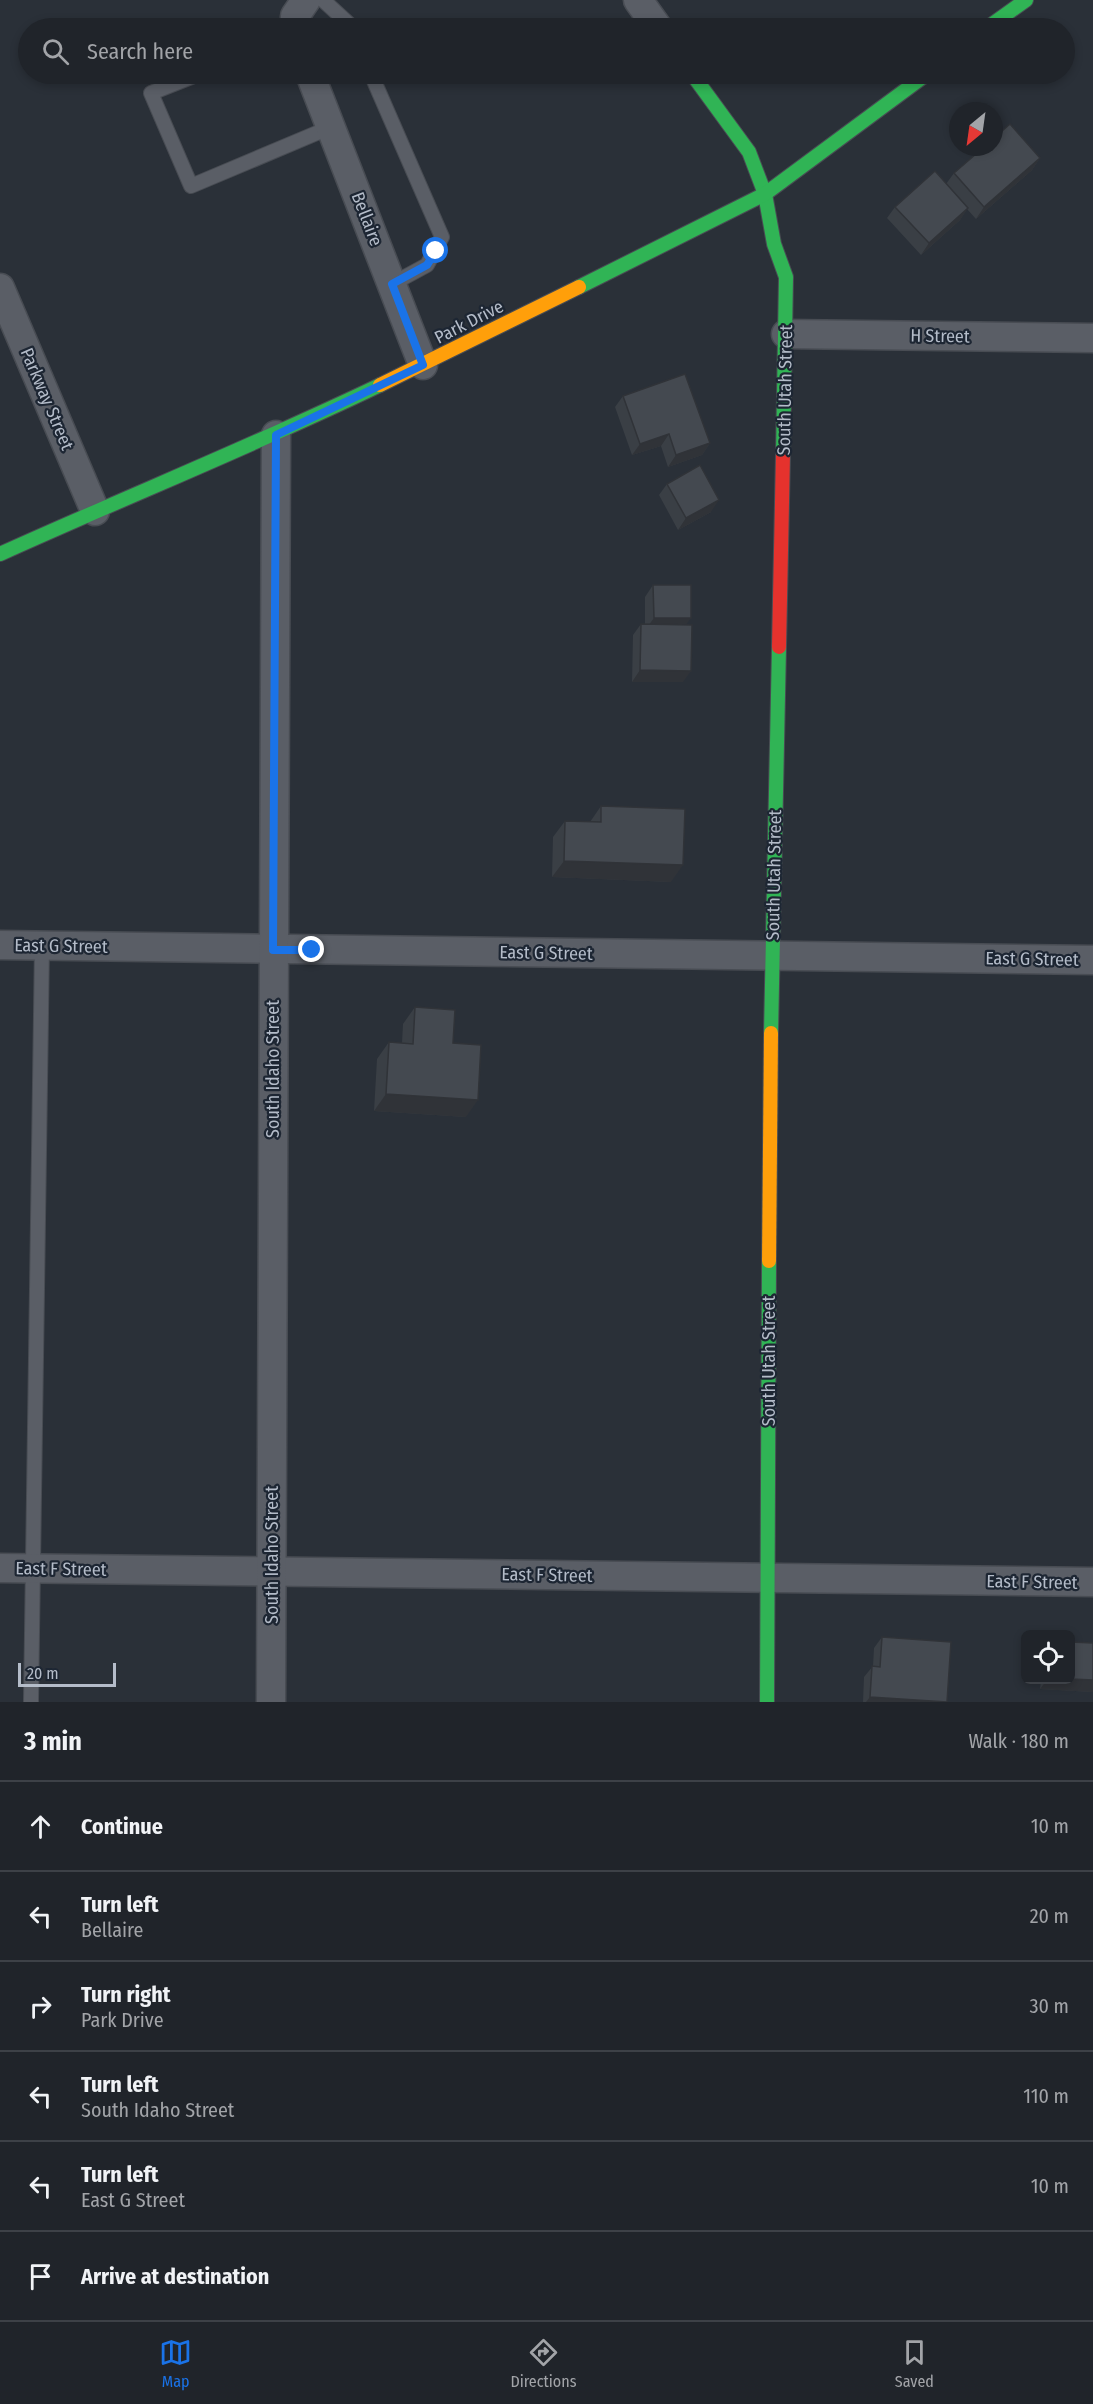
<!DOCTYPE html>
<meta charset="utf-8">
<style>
:root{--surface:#20242a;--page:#282c32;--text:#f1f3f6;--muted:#a2a4a8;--line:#3d4147;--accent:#1a73e8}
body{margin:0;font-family:"Fira Sans Condensed",sans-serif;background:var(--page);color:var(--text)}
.controls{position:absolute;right:18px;bottom:18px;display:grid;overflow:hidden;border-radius:9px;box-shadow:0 3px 9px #0003}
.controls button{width:54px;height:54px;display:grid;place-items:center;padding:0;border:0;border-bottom:2px solid var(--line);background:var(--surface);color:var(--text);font:30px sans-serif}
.compass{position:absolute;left:949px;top:102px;width:54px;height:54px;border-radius:50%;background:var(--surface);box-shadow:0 3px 9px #0003;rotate:209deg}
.scale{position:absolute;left:18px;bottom:15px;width:98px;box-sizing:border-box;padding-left:6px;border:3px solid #b4bcc9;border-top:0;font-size:16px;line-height:21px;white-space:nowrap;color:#b4bcc9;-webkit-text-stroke:4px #1d2633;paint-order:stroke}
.stop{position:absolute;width:18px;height:18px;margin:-14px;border:4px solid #1a73e8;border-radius:50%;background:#fff}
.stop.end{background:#1a73e8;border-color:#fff;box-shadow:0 2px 6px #0008}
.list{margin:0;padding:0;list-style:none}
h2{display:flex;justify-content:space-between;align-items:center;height:78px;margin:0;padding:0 24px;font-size:26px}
h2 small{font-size:20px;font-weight:400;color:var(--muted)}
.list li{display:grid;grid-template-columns:39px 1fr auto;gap:18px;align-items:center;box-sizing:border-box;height:90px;padding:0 24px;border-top:2px solid var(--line)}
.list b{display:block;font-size:22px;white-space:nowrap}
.list p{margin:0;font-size:20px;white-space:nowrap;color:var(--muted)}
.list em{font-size:20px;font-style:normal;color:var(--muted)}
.icon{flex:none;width:33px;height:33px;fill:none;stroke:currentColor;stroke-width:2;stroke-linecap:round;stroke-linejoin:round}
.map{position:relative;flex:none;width:1093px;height:1702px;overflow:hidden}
.search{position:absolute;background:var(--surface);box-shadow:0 3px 9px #0003;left:18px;right:18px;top:18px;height:66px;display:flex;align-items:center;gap:15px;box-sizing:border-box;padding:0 21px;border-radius:33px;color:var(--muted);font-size:22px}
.sheet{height:618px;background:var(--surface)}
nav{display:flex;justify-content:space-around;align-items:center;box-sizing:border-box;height:84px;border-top:2px solid var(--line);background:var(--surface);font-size:16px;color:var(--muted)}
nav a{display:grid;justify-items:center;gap:3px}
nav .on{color:var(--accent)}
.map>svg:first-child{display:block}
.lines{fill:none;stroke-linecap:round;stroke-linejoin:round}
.lane-casing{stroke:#484c53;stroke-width:16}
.street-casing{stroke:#484c53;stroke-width:31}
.fast-casing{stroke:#484c53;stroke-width:16}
.slow-casing{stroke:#484c53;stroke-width:16}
.jam-casing{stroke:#484c53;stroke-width:16}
.lane{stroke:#5a5e66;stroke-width:14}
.street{stroke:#5a5e66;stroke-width:28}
.fast{stroke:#30b455;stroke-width:14}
.slow{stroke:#ff9f0a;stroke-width:14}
.jam{stroke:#e5322d;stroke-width:14}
.wall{fill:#3a3f45}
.shaded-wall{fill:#303338}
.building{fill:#444950;stroke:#303338;stroke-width:1.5}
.route{stroke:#1a73e8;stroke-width:8}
.labels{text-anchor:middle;stroke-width:4.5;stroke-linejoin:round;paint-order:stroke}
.street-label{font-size:18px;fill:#b4bcc9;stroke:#1d2633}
</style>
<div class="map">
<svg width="1093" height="1702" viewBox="0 0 1093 1702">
<rect width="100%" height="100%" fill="#2a3038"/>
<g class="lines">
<defs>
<g id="lane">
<path d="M323,0L349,24L351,28"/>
<path d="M199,74L151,93L191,186L331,127"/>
<path d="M371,74L442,237L427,265L392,284"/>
<path d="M31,1702L42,945"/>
</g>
<g id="street">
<path d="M638,0L658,28"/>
<path d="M295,28V16L306,0"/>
<path d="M310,74L423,365"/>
<path d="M0,288L95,511"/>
<path d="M786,334L1093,338"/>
<path d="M0,945L1093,960"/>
<path d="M0,1568L1093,1582"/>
<path d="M271,1702L276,435"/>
</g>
<g id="fast">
<path d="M987,28L1026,0"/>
<path d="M692,74L749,152L765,194L774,244L786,277L783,454"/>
<path d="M579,287L765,194L927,74"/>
<path d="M0,554C126,497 255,445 380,385"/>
<path d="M771,1033L779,647"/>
<path d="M767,1702L769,1261"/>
</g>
<g id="slow">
<path d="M380,385L579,287"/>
<path d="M769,1261L771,1033"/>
</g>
<path id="jam" d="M779,647L783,454"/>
</defs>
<!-- lane casing -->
<use href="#lane" class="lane-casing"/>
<!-- street casing -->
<use href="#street" class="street-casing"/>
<!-- fast casing -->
<use href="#fast" class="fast-casing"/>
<!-- slow casing -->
<use href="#slow" class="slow-casing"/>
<!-- jam casing -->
<use href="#jam" class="jam-casing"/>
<!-- lane -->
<use href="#lane" class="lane"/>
<!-- street -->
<use href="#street" class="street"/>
<!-- fast -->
<use href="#fast" class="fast"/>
<!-- slow -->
<use href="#slow" class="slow"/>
<!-- jam -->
<use href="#jam" class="jam"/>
</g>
<!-- wall -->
<g class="wall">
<path d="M1040,158L1032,170L976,219L967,209L960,220L921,255L887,218L895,207L946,184L954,173Z"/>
<path d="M623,396L710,443L702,455L668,467L661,446L632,455L615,407Z"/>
<path d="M667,484L711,512L678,530L659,495Z"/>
<path d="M653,585L686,625L683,682H632L633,635L641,624H645V597Z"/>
<path d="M601,806L671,882L552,877L553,837L565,821L590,822Z"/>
<path d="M415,1007L453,1043L466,1117L374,1111L377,1059L389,1042L402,1043L403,1024Z"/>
<path d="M882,1637L947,1702H863L864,1677L873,1666L874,1648Z"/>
<path d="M1093,1643V1692L1040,1689L1041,1680H1071Z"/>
</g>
<!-- shaded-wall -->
<g class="shaded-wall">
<path d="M1040,158L1032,170L976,219L984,207Z"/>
<path d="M968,208L960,220L921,255L929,243Z"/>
<path d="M669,434L661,446L632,455L640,444Z"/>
<path d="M710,443L702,455L668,467L676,455Z"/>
<path d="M719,500L711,512L678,530L686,518Z"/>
<path d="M654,618H691L682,630H645Z"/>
<path d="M640,670L691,671L683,682H632Z"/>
<path d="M564,861L683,865L671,882L552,877Z"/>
<path d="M386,1094L478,1100L466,1117L374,1111Z"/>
<path d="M1071,1679L1093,1680V1692L1040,1689L1047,1680Z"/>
<path d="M870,1697L946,1702H866Z"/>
</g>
<!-- building -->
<g class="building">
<path d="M1010,124L1040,158L984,207L954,173L984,147H994V138Z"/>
<path d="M935,171L968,208L929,243L895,207Z"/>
<path d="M685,374L710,443L676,455L669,434L640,444L623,396Z"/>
<path d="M700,465L719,500L686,518L667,484Z"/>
<path d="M653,585H691V618H654Z"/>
<path d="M641,624L692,625L691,671L640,670Z"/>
<path d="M601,806L685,809L683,865L564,861L565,821L601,822Z"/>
<path d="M415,1007L455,1010L453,1043L481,1045L478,1100L386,1094L389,1042L413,1044Z"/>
<path d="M882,1637L951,1642L947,1702L870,1697L872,1666L880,1667Z"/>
<path d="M1071,1642L1093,1643V1680L1071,1679Z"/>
</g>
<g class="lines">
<!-- route -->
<path class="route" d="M312,950H273L276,435L423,365L392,284L427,265L436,251"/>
</g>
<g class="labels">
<!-- street labels -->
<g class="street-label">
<text transform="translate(367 219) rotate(69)" y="6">Bellaire</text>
<text transform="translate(469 322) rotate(-27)" y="6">Park Drive</text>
<text transform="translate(940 336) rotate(1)" y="6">H Street</text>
<text transform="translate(785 390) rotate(-89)" y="6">South Utah Street</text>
<text transform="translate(47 399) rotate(67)" y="6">Parkway Street</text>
<text transform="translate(774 875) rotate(-89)" y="6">South Utah Street</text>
<text transform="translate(61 946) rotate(1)" y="6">East G Street</text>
<text transform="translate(546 953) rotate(1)" y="6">East G Street</text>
<text transform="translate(1032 959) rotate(1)" y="6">East G Street</text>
<text transform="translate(273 1069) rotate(-90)" y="6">South Idaho Street</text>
<text transform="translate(769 1361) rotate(-90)" y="6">South Utah Street</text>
<text transform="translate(272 1555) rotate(-90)" y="6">South Idaho Street</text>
<text transform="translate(61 1569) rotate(1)" y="6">East F Street</text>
<text transform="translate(547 1575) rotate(1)" y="6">East F Street</text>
<text transform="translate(1032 1582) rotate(1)" y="6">East F Street</text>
</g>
</g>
</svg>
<div class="controls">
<button><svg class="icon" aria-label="locate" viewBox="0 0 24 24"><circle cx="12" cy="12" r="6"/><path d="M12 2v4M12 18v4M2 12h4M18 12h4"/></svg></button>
</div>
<svg class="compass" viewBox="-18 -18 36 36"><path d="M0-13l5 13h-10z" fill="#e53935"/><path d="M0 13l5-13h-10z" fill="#a2a4a8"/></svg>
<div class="scale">20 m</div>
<div class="stop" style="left:436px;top:251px"></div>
<div class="stop end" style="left:312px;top:950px"></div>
<div class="search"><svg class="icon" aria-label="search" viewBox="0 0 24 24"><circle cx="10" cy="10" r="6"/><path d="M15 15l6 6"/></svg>Search here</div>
</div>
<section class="sheet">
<h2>3 min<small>Walk · 180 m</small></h2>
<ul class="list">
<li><svg class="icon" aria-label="ahead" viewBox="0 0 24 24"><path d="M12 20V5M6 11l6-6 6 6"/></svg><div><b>Continue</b></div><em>10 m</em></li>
<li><svg class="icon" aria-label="left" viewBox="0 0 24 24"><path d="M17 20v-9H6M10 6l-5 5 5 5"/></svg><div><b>Turn left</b><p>Bellaire</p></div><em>20 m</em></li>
<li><svg class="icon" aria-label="right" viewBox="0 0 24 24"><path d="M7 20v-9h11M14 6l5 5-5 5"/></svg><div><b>Turn right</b><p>Park Drive</p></div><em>30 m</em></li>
<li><svg class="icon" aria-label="left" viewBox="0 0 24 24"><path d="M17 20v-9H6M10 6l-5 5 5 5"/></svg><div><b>Turn left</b><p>South Idaho Street</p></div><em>110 m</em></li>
<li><svg class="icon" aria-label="left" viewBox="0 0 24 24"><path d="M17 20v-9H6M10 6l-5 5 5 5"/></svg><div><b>Turn left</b><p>East G Street</p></div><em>10 m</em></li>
<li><svg class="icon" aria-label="arrive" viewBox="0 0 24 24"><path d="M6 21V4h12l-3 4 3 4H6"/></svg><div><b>Arrive at destination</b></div></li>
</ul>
</section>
<nav>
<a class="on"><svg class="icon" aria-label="map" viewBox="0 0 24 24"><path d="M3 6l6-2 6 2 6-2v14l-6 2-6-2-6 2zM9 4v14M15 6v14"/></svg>Map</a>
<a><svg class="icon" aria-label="directions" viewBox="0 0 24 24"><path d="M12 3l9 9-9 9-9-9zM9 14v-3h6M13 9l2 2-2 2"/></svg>Directions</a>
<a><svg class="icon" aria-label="saved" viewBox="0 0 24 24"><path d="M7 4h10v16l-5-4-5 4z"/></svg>Saved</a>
</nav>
